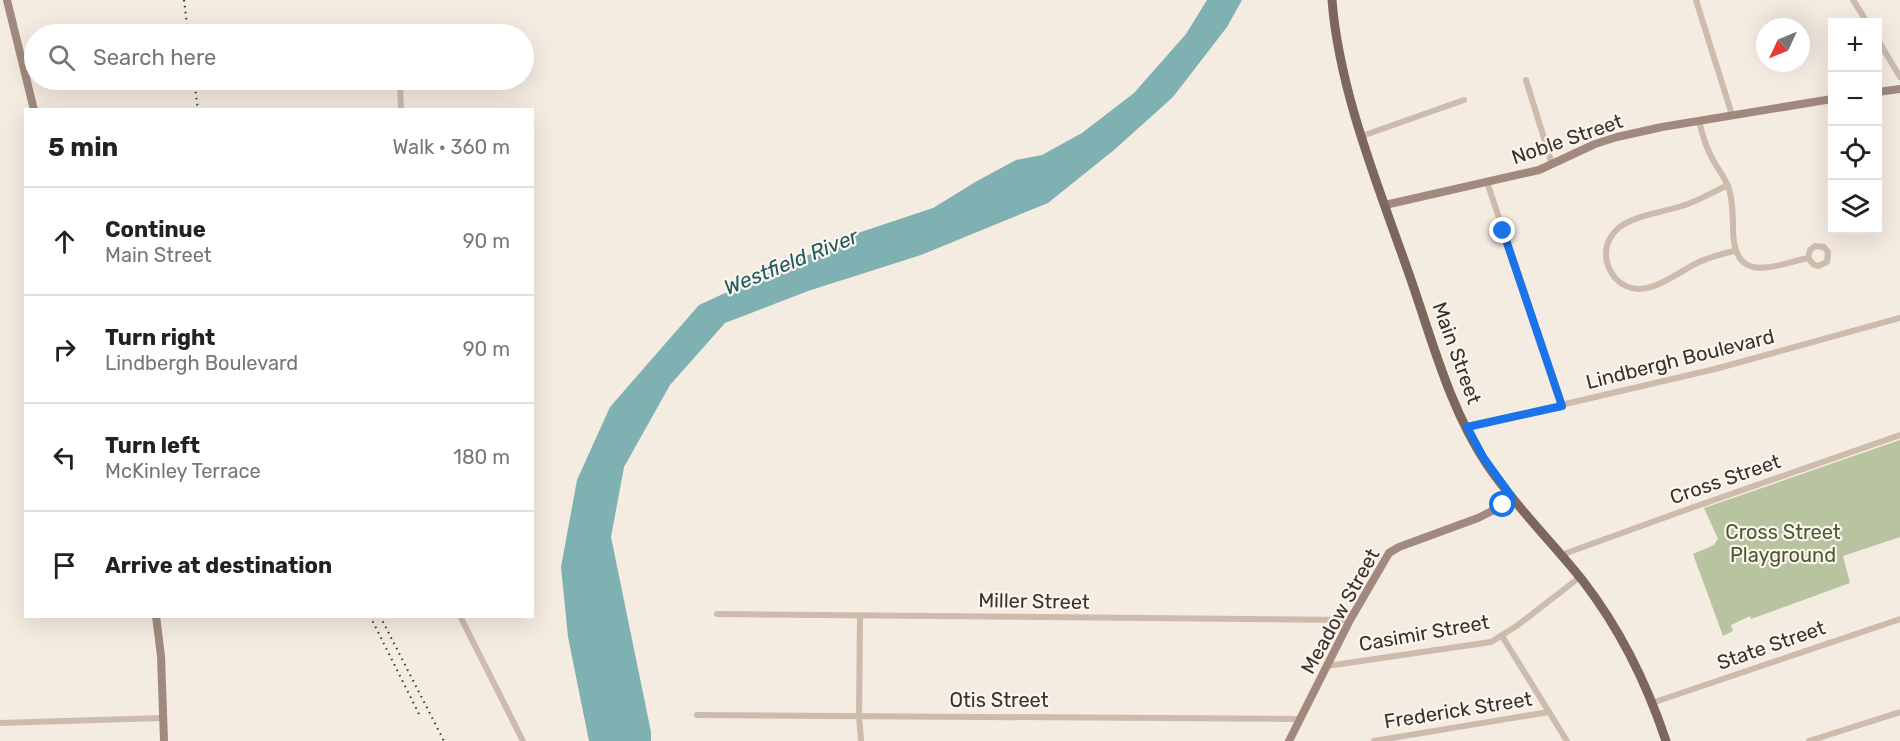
<!DOCTYPE html>
<meta charset="utf-8">
<style>
:root{--surface:#fff;--page:#f2f2f2;--text:#222;--muted:#767676;--line:#e0e0e0}
body{margin:0;font-family:Rubik,sans-serif;background:var(--page);color:var(--text)}
.controls{position:absolute;right:18px;top:18px;display:grid;overflow:hidden;border-radius:0px;box-shadow:0 6px 24px #0002}
.controls button{width:54px;height:54px;display:grid;place-items:center;padding:0;border:0;border-bottom:2px solid var(--line);background:var(--surface);color:var(--text);font:30px sans-serif}
.compass{position:absolute;left:1756px;top:18px;width:54px;height:54px;border-radius:50%;background:var(--surface);box-shadow:0 6px 24px #0002;rotate:226deg}
.stop{position:absolute;width:18px;height:18px;margin:-14px;border:4px solid #1a73e8;border-radius:50%;background:#fff}
.stop.end{background:#1a73e8;border-color:#fff;box-shadow:0 2px 6px #0008}
.list{margin:0;padding:0;list-style:none}
h2{display:flex;justify-content:space-between;align-items:center;height:78px;margin:0;padding:0 24px;font-size:26px}
h2 small{font-size:20px;font-weight:400;color:var(--muted)}
.list li{display:grid;grid-template-columns:39px 1fr auto;gap:18px;align-items:center;box-sizing:border-box;height:108px;padding:0 24px;border-top:2px solid var(--line)}
.list b{display:block;font-size:22px;white-space:nowrap}
.list p{margin:0;font-size:20px;white-space:nowrap;color:var(--muted)}
.list em{font-size:20px;font-style:normal;color:var(--muted)}
.icon{flex:none;width:33px;height:33px;fill:none;stroke:currentColor;stroke-width:2;stroke-linecap:round;stroke-linejoin:round}
.map{position:relative;flex:none;width:1900px;height:741px;overflow:hidden}
.search{position:absolute;background:var(--surface);box-shadow:0 6px 24px #0002;left:24px;top:24px;width:510px;height:66px;display:flex;align-items:center;gap:15px;box-sizing:border-box;padding:0 21px;border-radius:33px;color:var(--muted);font-size:22px}
.panel{position:absolute;background:var(--surface);box-shadow:0 6px 24px #0002;left:24px;top:108px;width:510px;height:510px;border-radius:0px}
.map>svg:first-child{display:block}
.green{fill:#b8c4a0}
.water{fill:#7fb0b2}
.lines{fill:none;stroke-linecap:round;stroke-linejoin:round}
.street{stroke:#cdbbac;stroke-width:6}
.secondary{stroke:#a18a7d;stroke-width:8}
.primary{stroke:#7d675c;stroke-width:9}
.rail{stroke:#3b302b;stroke-width:2;stroke-dasharray:1.5 4.5;stroke-linecap:butt}
.route{stroke:#1a73e8;stroke-width:8}
.labels{text-anchor:middle;stroke-width:4.5;stroke-linejoin:round;paint-order:stroke}
.street-label{font-size:20px;fill:#3b302b;stroke:#fbf5ee}
.park-label{font-size:20px;fill:#4a5a2e;stroke:#fbf5ee}
.water-label{font-size:21px;font-style:italic;fill:#1f5a5e;stroke:#fbf5ee}
</style>
<div class="map">
<svg width="1900" height="741" viewBox="0 0 1900 741">
<rect width="100%" height="100%" fill="#f4ebe1"/>
<!-- green -->
<path class="green" d="M1900,440V537L1843,556L1850,583L1751,619L1750,616L1731,625L1733,631L1723,636L1693,554L1714,545L1718,539L1704,508Z"/>
<!-- water -->
<path class="water" d="M1207,0H1242L1227,27L1173,97L1114,150L1048,203L921,255L808,291L725,323L670,385L624,467L611,537L651,732V741H589L568,637L561,567L577,480L610,407L699,305L852,235L933,208L977,181L1016,160L1042,155L1082,133L1134,93L1186,34Z"/>
<g class="lines">
<!-- street -->
<g class="street">
<path d="M1696,0L1732,115"/>
<path d="M1853,0L1867,22"/>
<path d="M1878,40L1900,77"/>
<path d="M400,80L401,110"/>
<path d="M1526,80L1552,164"/>
<path d="M1699,121C1702,133 1705,145 1711,156C1716,167 1725,177 1729,189C1733,202 1733,217 1733,230C1734,285 1772,266 1808,258L1813,264L1818,266L1827,262L1828,252L1824,247L1815,246L1810,250L1808,258"/>
<path d="M1362,136L1464,100"/>
<path d="M1487,182L1562,406"/>
<path d="M1728,185C1713,192 1698,201 1682,206C1663,212 1637,215 1621,226C1612,233 1606,243 1606,254C1606,263 1610,272 1616,279C1642,305 1675,273 1699,262C1710,257 1722,254 1734,251"/>
<path d="M1467,427L1715,369L1900,318"/>
<path d="M1561,555L1691,508L1900,435"/>
<path d="M717,614L1350,620"/>
<path d="M460,616L523,741"/>
<path d="M860,616L859,716L861,741"/>
<path d="M1502,636L1567,741"/>
<path d="M1327,666L1491,642L1518,625L1580,577"/>
<path d="M1652,703L1900,619"/>
<path d="M697,715L1300,719"/>
<path d="M0,723L163,718"/>
<path d="M1374,741L1549,712"/>
<path d="M1809,741L1900,712"/>
</g>
<!-- secondary -->
<g class="secondary">
<path d="M7,0L34,110"/>
<path d="M1878,92L1900,89"/>
<path d="M1385,205L1539,170L1595,144L1617,137L1662,127L1832,99"/>
<path d="M156,616L161,656L164,741"/>
<path d="M1289,741L1350,620L1389,553L1399,547L1478,518L1498,508L1512,497"/>
</g>
<!-- primary -->
<path class="primary" d="M1332,0C1339,91 1379,188 1409,274C1432,339 1449,408 1488,466C1516,507 1552,542 1583,581C1620,629 1647,684 1666,741"/>
<!-- rail -->
<g class="rail">
<path d="M184,0L188,34"/>
<path d="M194,80L198,110"/>
<path d="M370,616L421,718"/>
<path d="M380,616L444,741"/>
</g>
</g>
<g class="lines">
<!-- route -->
<path class="route" d="M1503,505L1512,497L1483,457L1467,427L1562,406L1503,231"/>
</g>
<g class="labels">
<!-- street labels -->
<g class="street-label">
<text transform="translate(1567 139) rotate(-19)" y="7">Noble Street</text>
<text transform="translate(1457 353) rotate(70)" y="7">Main Street</text>
<text transform="translate(1680 359) rotate(-14)" y="7">Lindbergh Boulevard</text>
<text transform="translate(1725 479) rotate(-19)" y="7">Cross Street</text>
<text transform="translate(1034 601) rotate(1)" y="7">Miller Street</text>
<text transform="translate(1340 611) rotate(-61)" y="7">Meadow Street</text>
<text transform="translate(1424 633) rotate(-10)" y="7">Casimir Street</text>
<text transform="translate(1771 645) rotate(-19)" y="7">State Street</text>
<text x="999" y="707">Otis Street</text>
<text transform="translate(1458 710) rotate(-9)" y="7">Frederick Street</text>
</g>
<!-- park labels -->
<g class="park-label">
<text x="1783" y="539">Cross Street<tspan x="1783" dy="23">Playground</tspan></text>
</g>
<!-- water labels -->
<g class="water-label">
<text transform="translate(791 262) rotate(-22)" y="7">Westfield River</text>
</g>
</g>
</svg>
<div class="controls">
<button>+</button>
<button>−</button>
<button><svg class="icon" aria-label="locate" viewBox="0 0 24 24"><circle cx="12" cy="12" r="6"/><path d="M12 2v4M12 18v4M2 12h4M18 12h4"/></svg></button>
<button><svg class="icon" aria-label="layers" viewBox="0 0 24 24"><path d="M12 4l9 5-9 5-9-5zM3 14l9 5 9-5"/></svg></button>
</div>
<svg class="compass" viewBox="-18 -18 36 36"><path d="M0-13l5 13h-10z" fill="#e53935"/><path d="M0 13l5-13h-10z" fill="#767676"/></svg>
<div class="stop" style="left:1503px;top:505px"></div>
<div class="stop end" style="left:1503px;top:231px"></div>
<div class="search"><svg class="icon" aria-label="search" viewBox="0 0 24 24"><circle cx="10" cy="10" r="6"/><path d="M15 15l6 6"/></svg>Search here</div>
<section class="panel">
<h2>5 min<small>Walk · 360 m</small></h2>
<ul class="list">
<li><svg class="icon" aria-label="ahead" viewBox="0 0 24 24"><path d="M12 20V5M6 11l6-6 6 6"/></svg><div><b>Continue</b><p>Main Street</p></div><em>90 m</em></li>
<li><svg class="icon" aria-label="right" viewBox="0 0 24 24"><path d="M7 20v-9h11M14 6l5 5-5 5"/></svg><div><b>Turn right</b><p>Lindbergh Boulevard</p></div><em>90 m</em></li>
<li><svg class="icon" aria-label="left" viewBox="0 0 24 24"><path d="M17 20v-9H6M10 6l-5 5 5 5"/></svg><div><b>Turn left</b><p>McKinley Terrace</p></div><em>180 m</em></li>
<li><svg class="icon" aria-label="arrive" viewBox="0 0 24 24"><path d="M6 21V4h12l-3 4 3 4H6"/></svg><div><b>Arrive at destination</b></div></li>
</ul>
</section>
</div>
